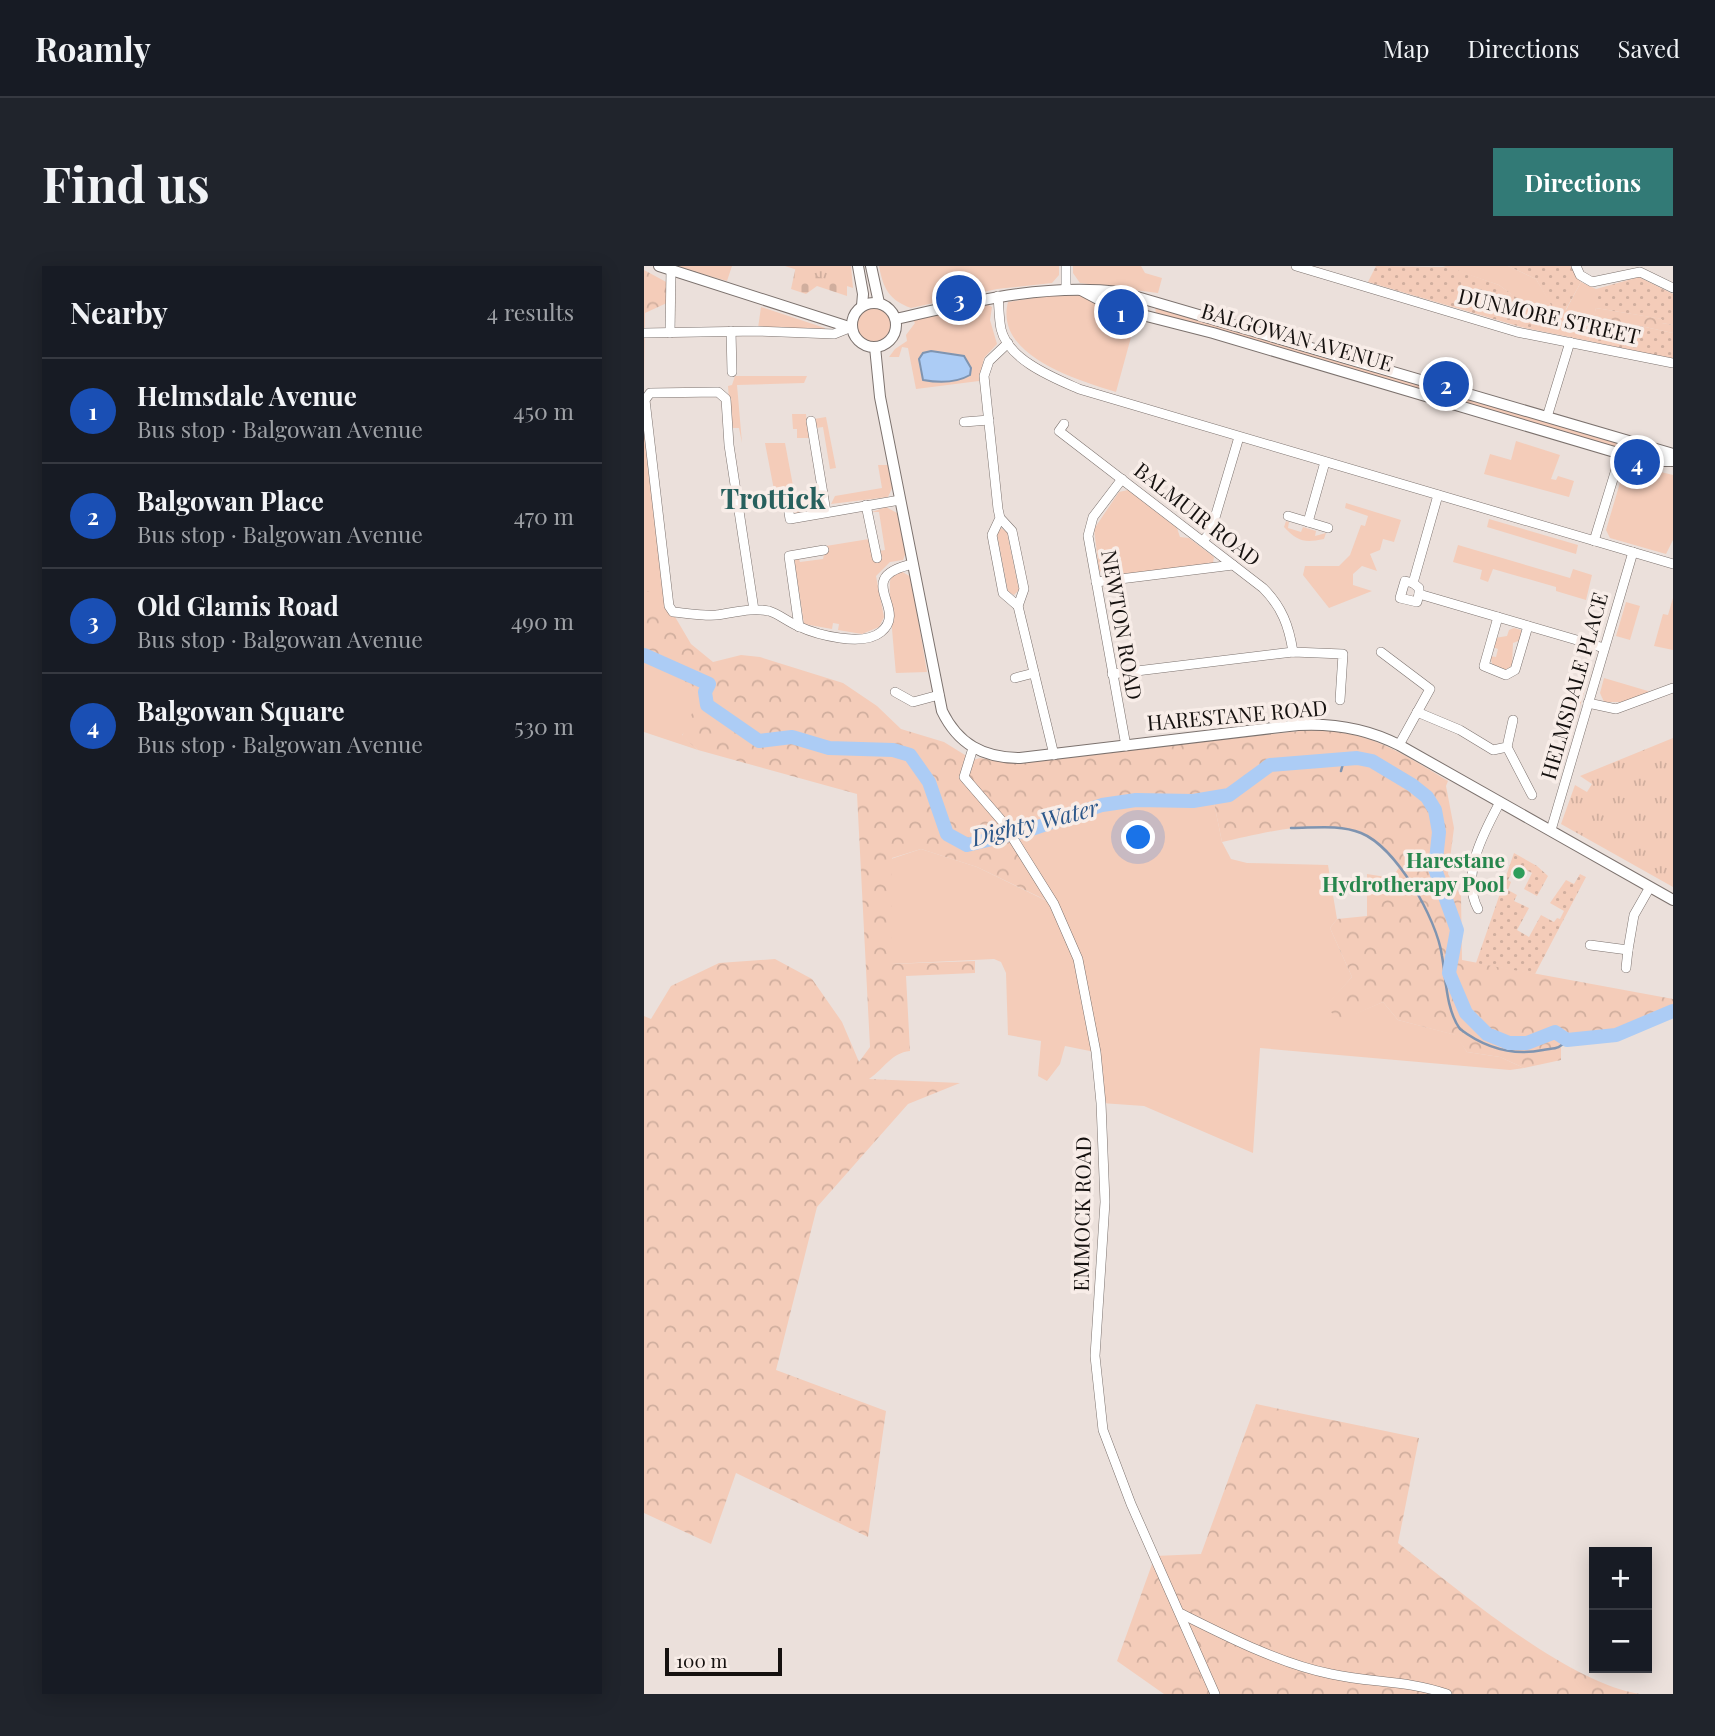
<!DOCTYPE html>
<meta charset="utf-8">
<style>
:root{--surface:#171b24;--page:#20242c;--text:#f1f3f6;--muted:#9ea1a6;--line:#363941;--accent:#327a76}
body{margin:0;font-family:"Playfair Display",serif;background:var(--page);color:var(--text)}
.controls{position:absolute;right:21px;bottom:21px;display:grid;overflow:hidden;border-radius:0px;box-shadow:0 4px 18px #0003}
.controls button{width:63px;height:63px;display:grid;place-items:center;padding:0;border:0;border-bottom:2px solid var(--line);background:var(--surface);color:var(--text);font:35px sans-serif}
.scale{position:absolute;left:21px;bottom:18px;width:117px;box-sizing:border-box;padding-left:7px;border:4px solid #15110f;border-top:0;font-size:19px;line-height:24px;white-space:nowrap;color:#15110f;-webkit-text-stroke:5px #f8ede8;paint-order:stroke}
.you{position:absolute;left:495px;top:572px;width:24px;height:24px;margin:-18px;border:5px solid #fff;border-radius:50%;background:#1a73e8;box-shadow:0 0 0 10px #1a73e833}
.badge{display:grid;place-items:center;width:46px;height:46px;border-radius:50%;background:var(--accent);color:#fff;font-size:23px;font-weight:700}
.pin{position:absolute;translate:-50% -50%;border:4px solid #fff;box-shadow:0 2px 7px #0006}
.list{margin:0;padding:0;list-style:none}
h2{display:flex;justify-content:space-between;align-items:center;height:91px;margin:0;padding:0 28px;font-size:30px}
h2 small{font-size:23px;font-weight:400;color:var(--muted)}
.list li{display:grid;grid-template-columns:46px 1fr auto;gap:21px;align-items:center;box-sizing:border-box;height:105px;padding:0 28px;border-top:2px solid var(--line)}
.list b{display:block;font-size:26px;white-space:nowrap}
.list p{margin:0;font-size:23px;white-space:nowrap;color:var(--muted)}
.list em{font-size:23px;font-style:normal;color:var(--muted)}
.map{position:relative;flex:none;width:1029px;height:1428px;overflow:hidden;border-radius:0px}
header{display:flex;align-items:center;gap:42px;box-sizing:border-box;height:98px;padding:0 35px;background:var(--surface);border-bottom:2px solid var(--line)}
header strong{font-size:33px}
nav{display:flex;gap:38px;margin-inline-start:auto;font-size:24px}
.intro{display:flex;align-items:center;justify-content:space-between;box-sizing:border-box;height:168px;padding:0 42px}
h1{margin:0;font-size:49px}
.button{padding:18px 32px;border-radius:0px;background:var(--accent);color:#fff;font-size:24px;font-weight:700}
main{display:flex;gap:42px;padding:0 42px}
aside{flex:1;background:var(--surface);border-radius:0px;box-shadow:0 4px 18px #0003}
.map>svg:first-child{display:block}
.grass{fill:#f4ccb9}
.forest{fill:url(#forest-crowns)}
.cemetery{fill:url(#cemetery-stones)}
.park{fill:url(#park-tufts)}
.garden{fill:url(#garden-dots)}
.water{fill:#acccf5;stroke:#7f94b0;stroke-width:2}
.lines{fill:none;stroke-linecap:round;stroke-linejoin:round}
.stream{stroke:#7f94b0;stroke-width:2.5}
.river{stroke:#acccf5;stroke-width:14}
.minor-casing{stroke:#7c726e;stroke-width:10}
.tertiary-casing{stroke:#7c726e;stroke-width:12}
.minor{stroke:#fff;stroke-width:9}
.tertiary{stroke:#fff;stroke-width:10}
.leisure-dot{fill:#2e9e5b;stroke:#f8ede8;stroke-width:2.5}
.labels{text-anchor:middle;stroke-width:7;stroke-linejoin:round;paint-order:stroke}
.street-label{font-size:21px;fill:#15110f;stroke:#f8ede8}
.leisure-label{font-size:21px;font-weight:bold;fill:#27864d;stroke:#f8ede8;text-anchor:end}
.water-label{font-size:23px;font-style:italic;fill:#2c578a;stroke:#f8ede8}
.district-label{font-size:28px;font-weight:bold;fill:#27605d;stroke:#f8ede8}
</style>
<header>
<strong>Roamly</strong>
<nav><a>Map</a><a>Directions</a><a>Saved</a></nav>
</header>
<div class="intro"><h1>Find us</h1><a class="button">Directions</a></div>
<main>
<aside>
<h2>Nearby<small>4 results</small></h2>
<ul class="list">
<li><span class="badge" style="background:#1a4fb4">1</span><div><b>Helmsdale Avenue</b><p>Bus stop · Balgowan Avenue</p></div><em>450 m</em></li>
<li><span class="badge" style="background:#1a4fb4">2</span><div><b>Balgowan Place</b><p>Bus stop · Balgowan Avenue</p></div><em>470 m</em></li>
<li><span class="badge" style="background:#1a4fb4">3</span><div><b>Old Glamis Road</b><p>Bus stop · Balgowan Avenue</p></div><em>490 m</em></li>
<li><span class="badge" style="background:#1a4fb4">4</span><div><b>Balgowan Square</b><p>Bus stop · Balgowan Avenue</p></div><em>530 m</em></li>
</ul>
</aside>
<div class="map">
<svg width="1029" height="1428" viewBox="0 0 1029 1428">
<defs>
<pattern id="forest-crowns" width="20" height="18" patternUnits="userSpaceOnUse" patternTransform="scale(1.75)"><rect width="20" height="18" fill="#f4ccb9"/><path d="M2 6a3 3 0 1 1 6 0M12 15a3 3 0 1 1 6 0" fill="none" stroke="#d0ae9e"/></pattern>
<pattern id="cemetery-stones" width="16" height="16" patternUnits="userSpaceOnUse" patternTransform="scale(1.75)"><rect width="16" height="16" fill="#f4ccb9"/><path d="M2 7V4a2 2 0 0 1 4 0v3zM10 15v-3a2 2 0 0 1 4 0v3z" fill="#d0ae9e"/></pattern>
<pattern id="park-tufts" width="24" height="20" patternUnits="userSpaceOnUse" patternTransform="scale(1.75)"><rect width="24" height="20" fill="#f4ccb9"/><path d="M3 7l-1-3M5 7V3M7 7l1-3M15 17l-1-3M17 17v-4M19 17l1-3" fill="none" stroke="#d0ae9e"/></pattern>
<pattern id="garden-dots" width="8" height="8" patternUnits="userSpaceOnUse" patternTransform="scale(1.75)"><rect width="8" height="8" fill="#f4ccb9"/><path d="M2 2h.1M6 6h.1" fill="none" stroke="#d0ae9e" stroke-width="1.8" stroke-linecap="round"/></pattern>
</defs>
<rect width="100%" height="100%" fill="#ebe0db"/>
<!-- grass -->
<g class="grass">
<path d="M235,0H415V9L408,17L353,23L267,42C245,34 239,22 235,0Z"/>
<path d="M429,0H497L501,7L518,12L514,27L436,17L429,7Z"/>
<path d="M799,0H864L892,13L911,44H922L937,16L952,23V42L945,75L886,63L894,48L855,19Z"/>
<path d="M428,26L444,30L492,53L472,126C434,114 350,90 364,36Z"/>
<path d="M339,36L348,41L346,54L353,78L340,92L335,115L272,123L264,82L258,81L255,91H245L251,83L263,75L262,69L271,57L269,54Z"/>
<path d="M511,40L972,174L973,181L512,49Z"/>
<path d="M117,41L181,62V65L114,62Z"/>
<circle cx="230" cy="59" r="17"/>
<path d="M91,110H163L160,117L93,119L98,177L95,162H87L84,120L88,119Z"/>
<path d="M0,148L20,332L0,327Z"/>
<path d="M148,148H162L165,172H153V163H149Z"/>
<path d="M182,151L192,202L186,203L179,161L172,162L170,153Z"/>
<path d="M872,175L916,189L907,213L912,214L914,210L930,215L925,231L840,208L846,188L867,194Z"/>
<path d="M121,177H141L153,241L170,245L150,247L138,228L131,229Z"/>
<path d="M234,199H245L249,220L244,231L187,238L191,230L238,222Z"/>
<path d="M989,199L1029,209V274L1022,288L966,272L962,264L978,210L982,202Z"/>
<path d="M484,224L533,262L536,271L545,272L570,291L569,297L562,300L465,312L455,304L450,263L475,226Z"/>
<path d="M702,237L757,254L750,276L739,273L736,284L726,288L733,305L718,300L709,308V319L728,325L685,342L659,309L661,300H695L706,289L717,259L721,260L724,250L701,242Z"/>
<path d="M242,241L253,247L262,286L259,294L246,296L232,310L240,351L235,361L218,368L194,364L195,358L189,357L188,363L160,358L150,293L154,291L156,296L179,293L182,280L225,273L229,294L236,293L235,285L241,284L235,246H228Z"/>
<path d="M845,253L934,279L932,288L843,261Z"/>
<path d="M642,255L645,256L644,262L657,266L659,261L672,265L671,270L682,267L680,273C661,277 654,276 640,261Z"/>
<path d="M357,262L363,266L375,324L370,329L364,326L353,268Z"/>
<path d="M814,279L926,312L929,303L948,309L942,334L912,325V321L849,303L844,316L836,313L838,304L809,296Z"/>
<path d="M257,305L267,311L283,406L252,407C251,391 243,319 247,311Z"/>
<path d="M1029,332V384L1010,380L1019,348L1024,349Z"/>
<path d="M982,336L996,340L986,374L972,370Z"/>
<path d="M870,362L877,364V374L869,377L868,400L861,404L849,401L846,390L852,391L854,383L849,381L851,372L863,370L865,364Z"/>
<path d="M0,389L31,404L63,439L38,469L54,484L0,466Z"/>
<path d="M960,412L1004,425L1005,427L981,436H960L956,427Z"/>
<path d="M930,420L941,423L926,474L916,471Z"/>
<path d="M569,532L578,576L587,593L603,597L684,599L693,653L686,662L708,711L682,740L696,754L739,736L754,754L812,769L823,786L856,791L880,802L866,804L616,782L609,887L500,840L457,837L451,786L421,780L416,798L403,815L394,810L397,775L364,769L362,707L357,696L350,693L247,698V593L277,583L333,601L409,638L366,570L437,545Z"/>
</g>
<!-- forest -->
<g class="forest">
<path d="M0,4L26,18L25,36L1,47L0,123Z"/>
<path d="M952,42L1019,53L1018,57L1029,59V67L950,50Z"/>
<path d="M5,325L20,332L47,378L69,396L97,389L116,391L199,417L233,440L257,463L300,476L329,494L336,492L373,497L664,464C725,464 754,485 804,515L802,520L810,562L804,608L817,630L818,694L1029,733V745L972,769L917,768V794L880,802L856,791L823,786L811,769L754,754L739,736L696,755L681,740L708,711L686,662L693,653L723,650V608L748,612L756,600C748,591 739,580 729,573C689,547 621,567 578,576L569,532L437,545L367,569L410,638L333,601L277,583L248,592L247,698L331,695V707L262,710L266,785C247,787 240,803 225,813L316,817L264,838L173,941L132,1104L242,1145L224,1271L92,1207L67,1278L0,1247V750L7,753L27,720L75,697L131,693L168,713L198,756L215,796L226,781L213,528L54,484L38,470L49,445L62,439L31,404L0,389V327Z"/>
<path d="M612,1138L775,1172L754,1277C815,1324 921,1416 996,1428H520L473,1395L511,1290L557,1288Z"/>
</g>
<!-- cemetery -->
<path class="cemetery" d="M152,0H203V30L173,20L162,28L147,23Z"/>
<!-- park -->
<g class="park">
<path d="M29,0H88L83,15Z"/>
<path d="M141,0H207L209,22Z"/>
<path d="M1029,472V621L917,558L931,519L943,526L948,518L936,510Z"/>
</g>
<!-- garden -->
<g class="garden">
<path d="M732,0L804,1L855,19L895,48L886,63L877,61L724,16Z"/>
<path d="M864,0H927L937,16L921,45L910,44L892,13Z"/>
<path d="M995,11L1029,28V59L1018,57V53L952,42V23Z"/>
<path d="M950,50L1029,67V93L945,75Z"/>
<path d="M870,587L893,600L904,610L893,630L880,623L888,607L872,599L864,614L867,616L864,624L873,629L870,635L885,642L873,664L885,671L897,649L910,656L913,652L916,653L920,645L906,637L922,614L930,618L936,608L942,611L891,708L832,697Z"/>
</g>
<!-- water -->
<path class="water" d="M287,85L320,90L327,102L326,109C312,117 295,117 279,114L275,93L279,87Z"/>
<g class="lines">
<!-- stream -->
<g class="stream">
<path d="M697,505L700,494"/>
<path d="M647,562C670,562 695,558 717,567C752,581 793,653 798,690C802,712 802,744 816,763C841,782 869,790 899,784C910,782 915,784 923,774"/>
</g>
<!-- river -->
<path class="river" d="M0,389L65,418L61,426L63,439L115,475L148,471L185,482L249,484L266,489L285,516L303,568L323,579L388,563L458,539L492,534L549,535L585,529L626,499L713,492L728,495L768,519L783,531L791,544L795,566L791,603L813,664L805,707L822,747L843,768L865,777H883L911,766L923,774L972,769L1029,745"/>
<defs>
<g id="minor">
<path d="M652,0L873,66L1029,97"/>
<path d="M932,0L936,9L948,16L996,6L1029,22"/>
<path d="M422,23V0"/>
<path d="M354,30C355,41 355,53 357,63C364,94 410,112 435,123L1029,298"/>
<path d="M87,65L88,106"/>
<path d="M0,67L113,65L190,68L205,62"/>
<path d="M26,67L27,4"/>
<path d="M903,151L926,76"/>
<path d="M167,155L182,246"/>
<path d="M320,156L345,154"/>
<path d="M420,158L415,165L619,322C638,341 645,360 649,386"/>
<path d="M478,213L449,251L444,270L482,480"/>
<path d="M142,228L146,253L256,234"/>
<path d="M794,229L769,317L775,322V328L960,382"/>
<path d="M222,239L233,292"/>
<path d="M644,250L684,262"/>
<path d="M356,252L348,269L359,327L374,340L380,323L368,265L356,252L354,243L340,110L345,95L364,77"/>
<path d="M664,256L681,196"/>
<path d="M559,275L567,265L595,171"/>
<path d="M950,275L981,174"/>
<path d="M452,316L589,299"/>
<path d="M769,317L761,315L756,332L773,336L775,328"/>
<path d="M374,340L410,489"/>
<path d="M110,344L85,179L82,133L74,126L6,127L1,134L25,340L29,346C43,347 57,350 72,349C89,347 108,341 125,345C135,348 144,356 154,360C173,369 219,381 237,366C266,342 206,312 269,298"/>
<path d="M854,351L840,400L862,409L871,404L884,360"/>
<path d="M155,361L145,290L180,284"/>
<path d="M737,386L786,423L755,479"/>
<path d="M468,408L649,386L699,388L696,434"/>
<path d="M371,412L390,407"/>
<path d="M251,426L269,436L295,429"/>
<path d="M944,437L972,443L1029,422"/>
<path d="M773,446L816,464L849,484L863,481L869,454"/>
<path d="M863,481L888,529"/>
<path d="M329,482L320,511L358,555L410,638L434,693L452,786L457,837L461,936L451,1090L459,1164L487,1238L571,1428"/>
<path d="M907,564L989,286"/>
<path d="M818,594L831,598"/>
<path d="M834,643C816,609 840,566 856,536"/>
<path d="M946,679L984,684L990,649L1006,621"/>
<path d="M982,702L984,684"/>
<path d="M538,1348C584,1371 637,1398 687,1408C727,1417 763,1414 803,1428"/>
</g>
<g id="tertiary">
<path d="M15,0L208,62"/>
<path d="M214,0L219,28L218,40"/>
<path d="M227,0L235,37"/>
<path d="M437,24L471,42L569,67L1001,195H1029"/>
<circle cx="230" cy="59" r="22"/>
<path d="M252,53C327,36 398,17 476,26L1029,188"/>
<path d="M231,81L236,131L298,445C314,478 339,492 376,492L654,459C690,457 722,462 755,479L1029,634"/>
</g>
</defs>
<!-- minor casing -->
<use href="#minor" class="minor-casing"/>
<!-- tertiary casing -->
<use href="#tertiary" class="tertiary-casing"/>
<!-- minor -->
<use href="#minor" class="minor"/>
<!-- tertiary -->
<use href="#tertiary" class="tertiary"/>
</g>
<!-- markers -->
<circle class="leisure-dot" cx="875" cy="607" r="7"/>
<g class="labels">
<!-- street labels -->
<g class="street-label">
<text transform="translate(905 51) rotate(13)" y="7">DUNMORE STREET</text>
<text transform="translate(653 72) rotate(16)" y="7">BALGOWAN AVENUE</text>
<text transform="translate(553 249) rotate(38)" y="7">BALMUIR ROAD</text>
<text transform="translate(477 359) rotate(80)" y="7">NEWTON ROAD</text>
<text transform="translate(931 420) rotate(-74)" y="7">HELMSDALE PLACE</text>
<text transform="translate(593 450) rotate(-5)" y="7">HARESTANE ROAD</text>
<text transform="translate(439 948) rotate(-89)" y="7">EMMOCK ROAD</text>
</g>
<!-- leisure labels -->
<g class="leisure-label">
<text x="861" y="602">Harestane<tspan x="861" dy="24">Hydrotherapy Pool</tspan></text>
</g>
<!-- water labels -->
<g class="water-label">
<text transform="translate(391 557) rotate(-14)" y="8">Dighty Water</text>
</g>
<!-- district labels -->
<g class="district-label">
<text x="129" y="243">Trottick</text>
</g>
</g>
</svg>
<div class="controls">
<button>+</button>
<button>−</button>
</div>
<div class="scale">100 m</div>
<div class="you"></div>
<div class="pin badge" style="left:477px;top:46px;background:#1a4fb4">1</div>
<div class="pin badge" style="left:802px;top:118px;background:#1a4fb4">2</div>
<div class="pin badge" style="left:315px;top:32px;background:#1a4fb4">3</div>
<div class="pin badge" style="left:993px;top:196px;background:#1a4fb4">4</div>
</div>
</main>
